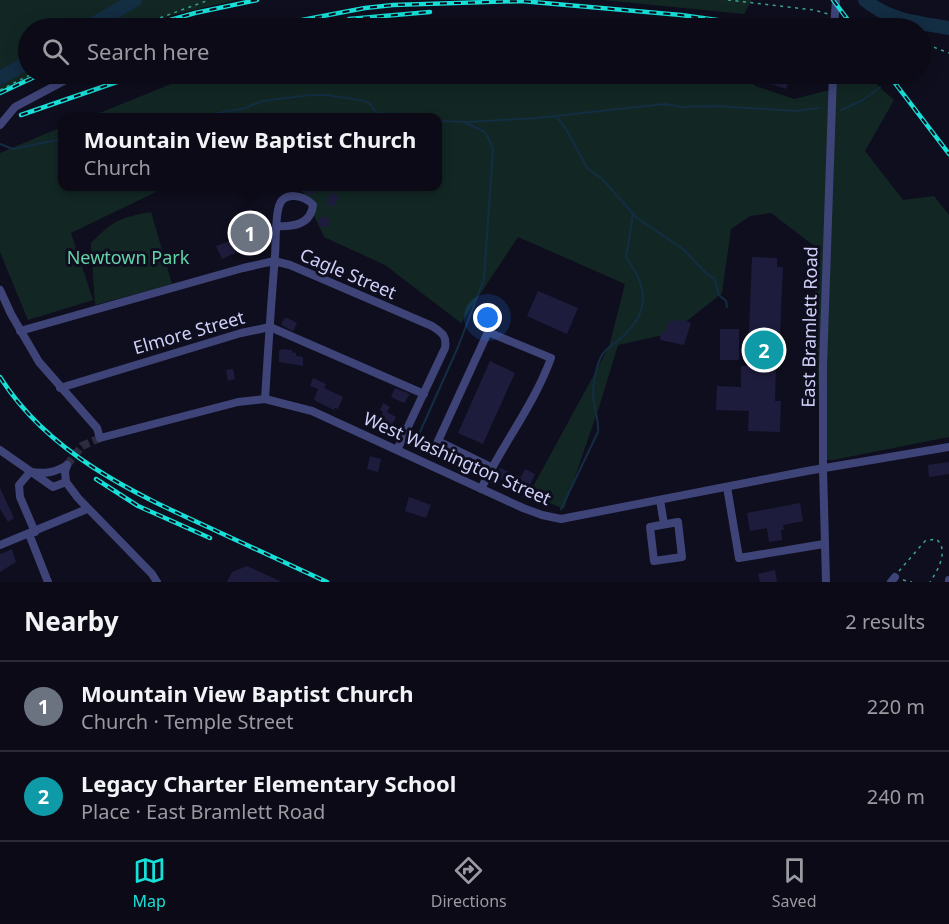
<!DOCTYPE html>
<meta charset="utf-8">
<style>
:root{--surface:#0b0a16;--page:#191823;--text:#f1f3f6;--muted:#9a9aa1;--line:#2b2b35;--accent:#17e0d8}
body{margin:0;font-family:"Noto Sans",sans-serif;background:var(--page);color:var(--text)}
.you{position:absolute;left:488px;top:318px;width:21px;height:21px;margin:-15px;border:4px solid #fff;border-radius:50%;background:#1a73e8;box-shadow:0 0 0 9px #1a73e833}
.badge{display:grid;place-items:center;width:39px;height:39px;border-radius:50%;background:var(--accent);color:#fff;font-size:20px;font-weight:700}
.pin{position:absolute;translate:-50% -50%;border:3px solid #fff;box-shadow:0 2px 6px #0006}
.popup{position:absolute;left:58px;top:113px;width:384px;height:78px;box-sizing:border-box;display:grid;place-content:center;border-radius:12px;background:var(--surface);filter:drop-shadow(0 2px 4px #0005);font-size:20px;white-space:nowrap;color:var(--muted)}
.popup b{font-size:22px;color:var(--text)}
.popup::after{content:'';position:absolute;left:50%;top:100%;margin-left:-12px;border:12px solid transparent;border-top-color:var(--surface)}
.list{margin:0;padding:0;list-style:none}
h2{display:flex;justify-content:space-between;align-items:center;height:78px;margin:0;padding:0 24px;font-size:26px}
h2 small{font-size:20px;font-weight:400;color:var(--muted)}
.list li{display:grid;grid-template-columns:39px 1fr auto;gap:18px;align-items:center;box-sizing:border-box;height:90px;padding:0 24px;border-top:2px solid var(--line)}
.list b{display:block;font-size:22px;white-space:nowrap}
.list p{margin:0;font-size:20px;white-space:nowrap;color:var(--muted)}
.list em{font-size:20px;font-style:normal;color:var(--muted)}
.icon{flex:none;width:33px;height:33px;fill:none;stroke:currentColor;stroke-width:2;stroke-linecap:round;stroke-linejoin:round}
.map{position:relative;flex:none;width:949px;height:582px;overflow:hidden}
.search{position:absolute;background:var(--surface);box-shadow:0 3px 15px #0003;left:18px;right:18px;top:18px;height:66px;display:flex;align-items:center;gap:15px;box-sizing:border-box;padding:0 21px;border-radius:33px;color:var(--muted);font-size:22px}
.sheet{height:258px;background:var(--surface)}
nav{display:flex;justify-content:space-around;align-items:center;box-sizing:border-box;height:84px;border-top:2px solid var(--line);background:var(--surface);font-size:16px;color:var(--muted)}
nav a{display:grid;justify-items:center;gap:3px}
nav .on{color:var(--accent)}
.map>svg:first-child{display:block}
.green{fill:#122724}
.lines{fill:none;stroke-linecap:round;stroke-linejoin:round}
.stream{stroke:#132d43;stroke-width:2}
.river{stroke:#132d43;stroke-width:14}
.building{fill:#1e1c3d}
.minor-tunnel{stroke:#2c2b3f;stroke-width:8;stroke-dasharray:8 4;stroke-linecap:butt}
.path{stroke:#3aa590;stroke-width:1.5;stroke-dasharray:3 4.5;stroke-linecap:butt}
.minor{stroke:#3e4478;stroke-width:8}
.rail-casing{stroke:#17e0d8;stroke-width:4.5}
.rail{stroke:#0f0e1e;stroke-width:2;stroke-dasharray:7;stroke-linecap:butt}
.labels{text-anchor:middle;stroke-width:6;stroke-linejoin:round;paint-order:stroke}
.park-label{font-size:18px;fill:#64d2a7;stroke:#0f0e1e}
.street-label{font-size:18px;fill:#d0d1fa;stroke:#0f0e1e}
</style>
<div class="map">
<svg width="949" height="582" viewBox="0 0 949 582">
<rect width="100%" height="100%" fill="#0f0e1e"/>
<!-- green -->
<g class="green">
<path d="M0,0H237L176,14L132,28H28V74H38L0,92Z"/>
<path d="M603,0H752L744,14Z"/>
<path d="M556,25L621,28L629,25L650,28H389Z"/>
<path d="M196,74H745L755,86L794,99L830,90L836,74H865L894,100L865,151L903,200L934,196L949,215V437L833,460H821L813,245L771,213L750,216L731,229L722,293L672,333L618,345L600,404L564,509L529,494L609,347L625,284L518,237L461,323L385,265L324,237L301,187L437,186V118H87Z"/>
<path d="M62,127V186L179,187L162,189L71,233L93,300L28,320L0,252V153Z"/>
<path d="M151,212L172,284L95,305L91,243C114,220 119,218 151,212Z"/>
</g>
<g class="lines">
<!-- stream -->
<g class="stream">
<path d="M897,75L900,74"/>
<path d="M841,110L863,100L880,87"/>
<path d="M556,116L566,129L587,168L602,179L637,218L683,249L707,274L714,278L719,295L726,301L727,307"/>
<path d="M185,118L242,109L262,101L311,95H327L365,101L371,105L376,113L394,114L401,118"/>
<path d="M437,121L467,122L537,118L664,104L683,107L716,106L797,111L818,108"/>
<path d="M0,144L13,149L62,139"/>
<path d="M416,441L458,347L484,279L493,149C485,129 485,131 465,123"/>
<path d="M561,509L598,432C599,419 594,408 593,395C593,385 596,368 600,359C604,349 612,346 620,339C650,313 649,288 626,258L633,215"/>
</g>
<!-- river -->
<g class="river">
<path d="M865,0C888,20 919,23 949,28"/>
<path d="M86,28L135,0"/>
<path d="M0,78L28,62"/>
</g>
</g>
<!-- building -->
<g class="building">
<path d="M772,74H779L790,77L786,89L768,83Z"/>
<path d="M289,186H308L315,190L312,196Z"/>
<path d="M331,192L339,196L334,207L326,203Z"/>
<path d="M261,212L266,230L260,231L265,248L250,252L245,235L240,237L235,219Z"/>
<circle cx="324" cy="222" r="5.5"/>
<path d="M233,240L237,252L222,259L216,246Z"/>
<path d="M752,257L777,258V267H783L780,334H777L775,401H781L780,432L748,431L749,411L716,410L717,386L741,387V366H751L753,333H749Z"/>
<path d="M538,291L578,308L567,334L527,316Z"/>
<path d="M287,318L297,323L293,331L281,325L284,319Z"/>
<path d="M678,319L691,323L684,345L660,340L661,332L666,333L667,323H670L671,320L677,321Z"/>
<rect x="720" y="329" width="19" height="31"/>
<path d="M282,349L292,350V352L296,353V356L303,357V366L279,362V351Z"/>
<path d="M490,361L515,373L483,444L458,433Z"/>
<path d="M233,369L235,379L228,381L226,370Z"/>
<path d="M313,378L326,384L324,388L343,397L338,409L335,408L334,410L316,401L314,399L318,389L310,386Z"/>
<path d="M395,388L410,394L404,403L391,397Z"/>
<path d="M383,403L390,407L387,412L396,417L389,431L378,426L383,412L380,410Z"/>
<path d="M370,456L381,459L378,472L367,469Z"/>
<path d="M949,462V474L929,477L928,465Z"/>
<path d="M500,468L521,477L525,469L535,474L528,490L496,477Z"/>
<path d="M0,488L14,518L8,522L0,509Z"/>
<path d="M409,497L431,505L426,518L405,511Z"/>
<path d="M800,503L803,521L783,525L784,530H781L782,540L769,542L767,528L750,531L747,513Z"/>
<path d="M12,549L16,562L0,572V552L1,554Z"/>
<path d="M247,566L282,582H227L232,572Z"/>
<path d="M775,570L777,582H760L758,574Z"/>
</g>
<g class="lines">
<!-- minor-tunnel -->
<path class="minor-tunnel" d="M67,465L82,446L100,438"/>
<!-- path -->
<g class="path">
<path d="M728,0L814,10L828,14"/>
<path d="M841,20L847,25L858,24L874,28"/>
<path d="M132,28L209,0"/>
<path d="M920,42L949,53"/>
<path d="M0,90L32,74"/>
<path d="M899,571L925,541L936,539C949,549 939,569 930,582"/>
<path d="M903,580L912,582"/>
</g>
<!-- minor -->
<g class="minor">
<path d="M174,28L188,24"/>
<path d="M834,28L836,0"/>
<path d="M0,125L15,107L77,74"/>
<path d="M0,290L11,314L39,362L97,428L100,438L238,402L265,399L312,411L523,508L542,515L561,519L807,471L949,447"/>
<path d="M20,331L243,268L274,261L290,265L432,326C442,333 447,335 445,348L397,450"/>
<path d="M60,388L241,333L270,327L424,394"/>
<path d="M265,399C268,351 271,304 275,256C276,242 275,219 279,206C284,190 305,196 313,205C311,224 294,227 277,226"/>
<path d="M0,450L53,487L66,482"/>
<path d="M67,465L65,472L66,482L78,498L152,574L157,582"/>
<path d="M727,487L739,558L824,544"/>
<path d="M481,489C502,445 534,405 551,358L488,332L438,441L491,467"/>
<path d="M660,500L664,524"/>
<path d="M678,522L682,557L654,561L650,527Z"/>
<path d="M35,532L20,497L19,485L30,472C44,474 55,473 67,465"/>
<path d="M29,534L48,582"/>
<path d="M0,545L87,509"/>
<path d="M949,580V581"/>
<path d="M826,582L823,468V366L833,74"/>
<path d="M891,582L895,577"/>
</g>
<defs>
<g id="rail">
<path d="M833,0L854,28"/>
<path d="M349,19L430,12"/>
<path d="M142,28L195,13L257,0"/>
<path d="M260,28L365,8L393,5L521,1L681,15L774,28"/>
<path d="M888,74L949,154"/>
<path d="M0,93L41,74"/>
<path d="M21,115L140,74"/>
<path d="M0,377C48,453 131,492 210,528C249,546 288,564 327,582"/>
<path d="M96,479L138,506L210,538"/>
</g>
</defs>
<!-- rail casing -->
<use href="#rail" class="rail-casing"/>
<!-- rail -->
<use href="#rail" class="rail"/>
</g>
<g class="labels">
<!-- park labels -->
<g class="park-label">
<text x="128" y="264">Newtown Park</text>
</g>
<!-- street labels -->
<g class="street-label">
<text transform="translate(348 274) rotate(23)" y="6">Cagle Street</text>
<text transform="translate(810 327) rotate(-89)" y="6">East Bramlett Road</text>
<text transform="translate(189 333) rotate(-16)" y="6">Elmore Street</text>
<text transform="translate(457 459) rotate(24)" y="6">West Washington Street</text>
</g>
</g>
</svg>
<div class="you"></div>
<div class="pin badge" style="left:250px;top:233px;background:#6b7280">1</div>
<div class="popup"><b>Mountain View Baptist Church</b>Church</div>
<div class="pin badge" style="left:764px;top:350px;background:#0f9aa8">2</div>
<div class="search"><svg class="icon" aria-label="search" viewBox="0 0 24 24"><circle cx="10" cy="10" r="6"/><path d="M15 15l6 6"/></svg>Search here</div>
</div>
<section class="sheet">
<h2>Nearby<small>2 results</small></h2>
<ul class="list">
<li><span class="badge" style="background:#6b7280">1</span><div><b>Mountain View Baptist Church</b><p>Church · Temple Street</p></div><em>220 m</em></li>
<li><span class="badge" style="background:#0f9aa8">2</span><div><b>Legacy Charter Elementary School</b><p>Place · East Bramlett Road</p></div><em>240 m</em></li>
</ul>
</section>
<nav>
<a class="on"><svg class="icon" aria-label="map" viewBox="0 0 24 24"><path d="M3 6l6-2 6 2 6-2v14l-6 2-6-2-6 2zM9 4v14M15 6v14"/></svg>Map</a>
<a><svg class="icon" aria-label="directions" viewBox="0 0 24 24"><path d="M12 3l9 9-9 9-9-9zM9 14v-3h6M13 9l2 2-2 2"/></svg>Directions</a>
<a><svg class="icon" aria-label="saved" viewBox="0 0 24 24"><path d="M7 4h10v16l-5-4-5 4z"/></svg>Saved</a>
</nav>
